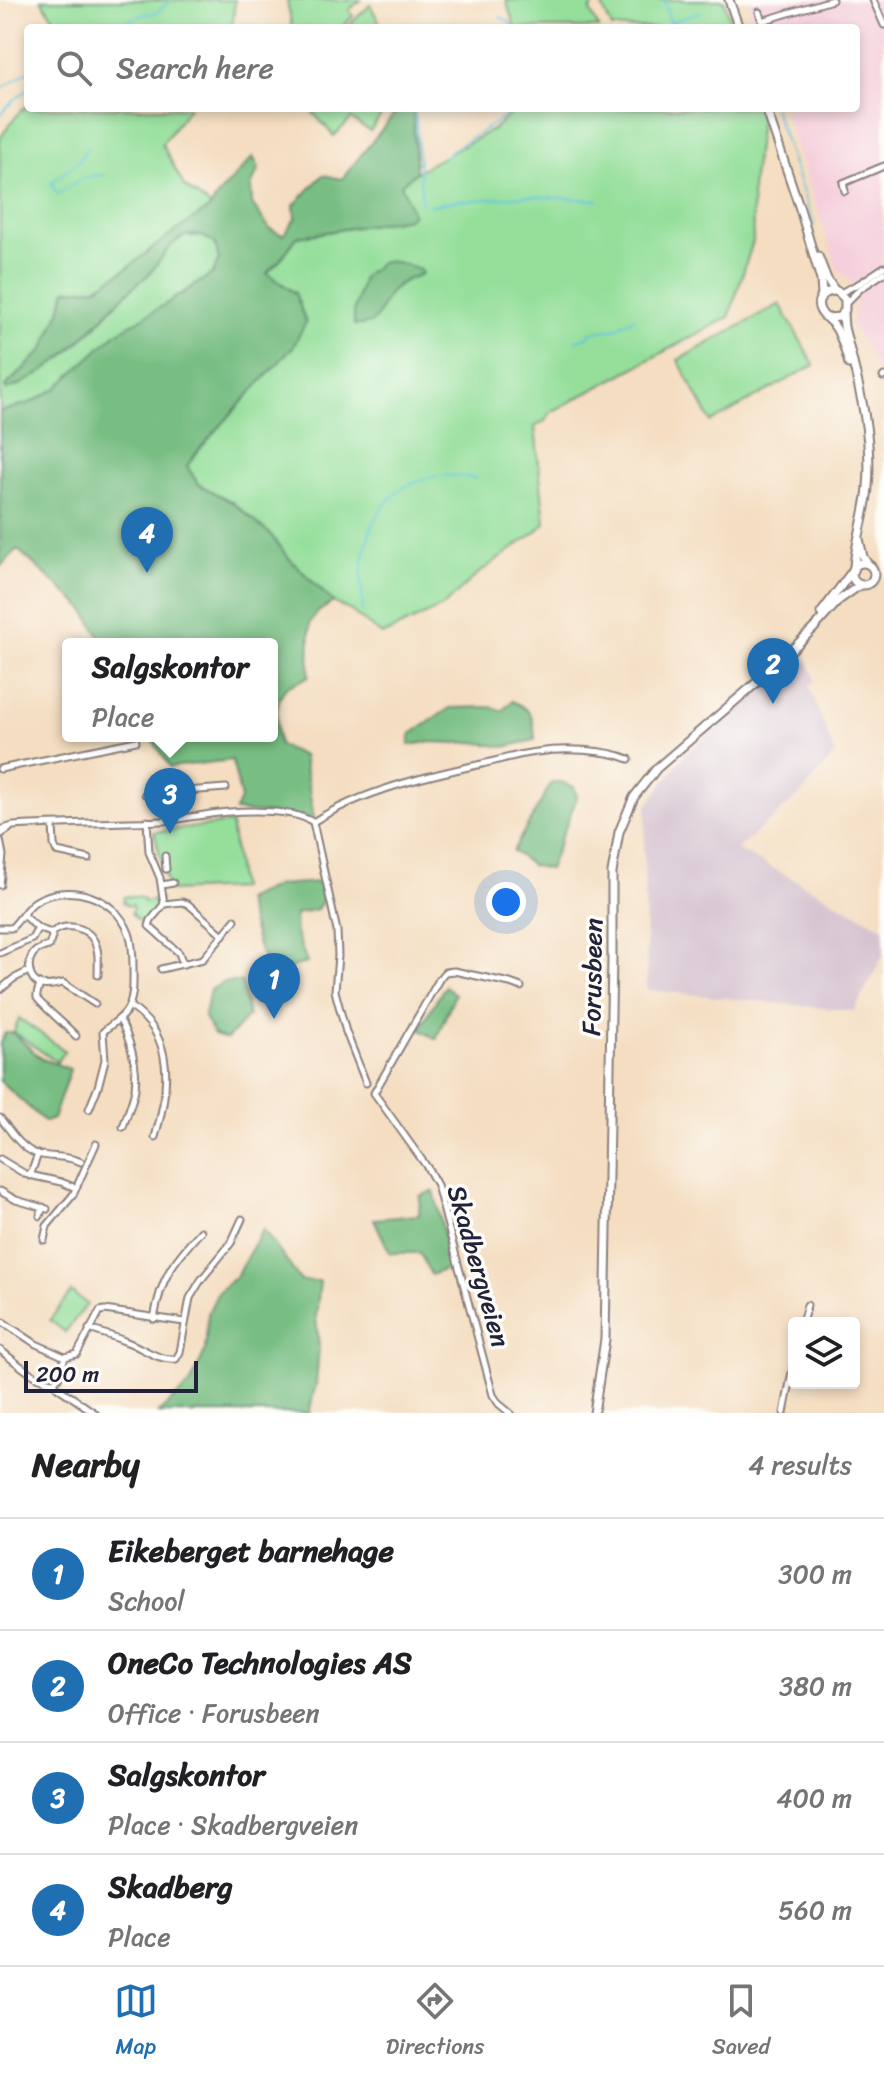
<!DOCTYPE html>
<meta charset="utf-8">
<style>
:root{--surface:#fff;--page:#f6f6f6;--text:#202124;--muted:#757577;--line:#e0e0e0;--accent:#1f6fb2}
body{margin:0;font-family:Sriracha,sans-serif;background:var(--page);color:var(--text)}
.controls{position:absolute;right:24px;bottom:24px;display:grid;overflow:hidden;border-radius:8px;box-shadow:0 4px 12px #0003}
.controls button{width:72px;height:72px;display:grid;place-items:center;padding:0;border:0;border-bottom:2px solid var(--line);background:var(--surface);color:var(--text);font:40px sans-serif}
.scale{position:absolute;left:24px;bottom:20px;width:174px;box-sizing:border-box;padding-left:8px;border:4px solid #22223b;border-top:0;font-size:22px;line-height:28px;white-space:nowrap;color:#22223b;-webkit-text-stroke:6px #fdfcf7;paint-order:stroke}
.you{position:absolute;left:506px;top:902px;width:28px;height:28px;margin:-20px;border:6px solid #fff;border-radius:50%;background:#1a73e8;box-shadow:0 0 0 12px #1a73e833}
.badge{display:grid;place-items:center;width:52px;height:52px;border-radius:50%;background:var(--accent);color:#fff;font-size:26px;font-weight:700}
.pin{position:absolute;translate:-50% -66px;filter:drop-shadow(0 2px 4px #0008)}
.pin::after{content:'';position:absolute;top:42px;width:28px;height:24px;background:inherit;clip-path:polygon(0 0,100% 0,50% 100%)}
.popup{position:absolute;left:62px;top:638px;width:216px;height:104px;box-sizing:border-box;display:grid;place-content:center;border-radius:8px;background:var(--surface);filter:drop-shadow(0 2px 6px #0005);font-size:26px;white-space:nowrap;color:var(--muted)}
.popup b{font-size:30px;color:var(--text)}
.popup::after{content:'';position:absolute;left:50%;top:100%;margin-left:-16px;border:16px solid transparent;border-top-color:var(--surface)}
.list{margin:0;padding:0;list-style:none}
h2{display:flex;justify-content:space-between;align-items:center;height:104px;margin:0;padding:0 32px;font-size:34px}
h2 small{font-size:26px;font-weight:400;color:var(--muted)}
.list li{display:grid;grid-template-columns:52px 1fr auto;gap:24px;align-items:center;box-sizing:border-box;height:112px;padding:0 32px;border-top:2px solid var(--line)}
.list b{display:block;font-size:30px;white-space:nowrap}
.list p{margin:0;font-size:26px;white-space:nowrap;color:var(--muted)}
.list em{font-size:26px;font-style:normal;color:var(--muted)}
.icon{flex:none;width:44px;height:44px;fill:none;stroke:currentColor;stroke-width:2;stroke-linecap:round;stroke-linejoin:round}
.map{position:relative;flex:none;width:884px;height:1413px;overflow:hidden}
.search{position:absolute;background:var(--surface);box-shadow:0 4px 12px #0003;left:24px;right:24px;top:24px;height:88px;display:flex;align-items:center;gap:20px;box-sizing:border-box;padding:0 28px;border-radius:8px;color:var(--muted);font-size:30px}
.sheet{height:552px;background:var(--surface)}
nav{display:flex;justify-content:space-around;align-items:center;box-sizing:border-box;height:112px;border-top:2px solid var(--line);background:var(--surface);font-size:22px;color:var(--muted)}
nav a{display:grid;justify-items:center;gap:4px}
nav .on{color:var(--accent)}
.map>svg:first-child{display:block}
.built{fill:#f5cfdc}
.industrial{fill:#d1bdcc}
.green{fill:#95df9b;stroke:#5c806b;stroke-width:2}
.forest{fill:#78be83;stroke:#4d705f;stroke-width:2}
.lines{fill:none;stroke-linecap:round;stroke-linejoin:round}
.stream{stroke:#5fc3dd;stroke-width:2}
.minor-casing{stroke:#8b807e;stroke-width:9}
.secondary-casing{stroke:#8b807e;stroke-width:11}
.minor{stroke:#fff;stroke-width:5}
.secondary{stroke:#fff;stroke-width:7}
.labels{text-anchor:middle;stroke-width:7;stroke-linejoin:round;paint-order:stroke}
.street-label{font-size:26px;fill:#22223b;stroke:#fdfcf7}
</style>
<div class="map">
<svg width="884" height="1413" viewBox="0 0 884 1413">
<rect width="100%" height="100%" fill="#fdfcf7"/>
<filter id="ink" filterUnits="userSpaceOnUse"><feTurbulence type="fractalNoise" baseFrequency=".0125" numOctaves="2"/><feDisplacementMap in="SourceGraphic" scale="16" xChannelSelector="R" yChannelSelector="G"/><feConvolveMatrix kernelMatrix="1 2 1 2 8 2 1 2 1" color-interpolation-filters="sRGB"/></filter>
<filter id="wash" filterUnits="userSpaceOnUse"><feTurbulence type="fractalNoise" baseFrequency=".006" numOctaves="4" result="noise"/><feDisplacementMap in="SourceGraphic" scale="32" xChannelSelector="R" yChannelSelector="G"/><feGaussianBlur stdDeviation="1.8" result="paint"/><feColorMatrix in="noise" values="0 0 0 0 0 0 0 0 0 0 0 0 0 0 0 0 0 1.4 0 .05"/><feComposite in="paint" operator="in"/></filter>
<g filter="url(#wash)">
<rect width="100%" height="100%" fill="#f4ddc0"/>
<!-- built -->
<path class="built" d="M748,0H884L883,379L851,323L857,301L849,279L838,271L783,108H856V28H756Z"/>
<!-- industrial -->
<path class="industrial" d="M798,653L808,662L815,678L813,683L809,686L835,754L803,792L737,849L884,928V954L854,1011L647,990L644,850L647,806L685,754L735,712Z"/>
<!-- green -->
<g class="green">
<path d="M41,0H235L232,28H61Z"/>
<path d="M287,0H361L349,10L353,16L341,28H292Z"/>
<path d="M506,0H724L733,28H612L602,6L598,2L594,3L590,11L599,28H515Z"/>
<path d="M370,5L380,23L375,28H346Z"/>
<path d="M28,105V108H189L162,144L184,186L212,207L167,237L126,269L96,288L66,290L60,311L44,349L5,387L61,359L96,326L123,296L150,273L172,244L185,236H204L215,243L219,259L213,273L150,314L85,362L57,388L32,402L0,412V138L20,111Z"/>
<path d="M309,108H386L370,131L351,119L334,136Z"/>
<path d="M517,108H760L761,111L752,188L753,241L729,317L551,412L546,420L535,427L545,523L536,532L480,572L442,607L382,635L351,611L333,602L287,556L271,535L232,502L198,484L187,466C217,423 257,385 293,347L295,293L267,273L280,260L297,237L409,218L413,214L401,184L416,172L495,128Z"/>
<path d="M780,304L814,365L711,422L678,360Z"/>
<path d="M231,823L240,888L169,891L154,832Z"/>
<path d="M127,896L142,898L144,902L160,899V902L148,920L138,921L131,913L133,908L132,905L128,906L123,902L124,897Z"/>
<path d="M19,1018L65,1051L57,1062L14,1032Z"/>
<path d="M71,1292L87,1304L65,1332L50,1320Z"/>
</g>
<!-- forest -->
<g class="forest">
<path d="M399,108H413L416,172L401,184L413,214L409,218L297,237L280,260L267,273L295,293L306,322L293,347L242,402L198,451L187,466L198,484L232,502L271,535L287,556L333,602L318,612L310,623L309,676C303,680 290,685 286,688C274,699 276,732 279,745L303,756L314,818L235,811L241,798L232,760L170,767L150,736H272V644H104L84,609L17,549L0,567V412L32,402L57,388L115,334L181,295L213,273L219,259L215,243C206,237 197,233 186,236C169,241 160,263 148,275C140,282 132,288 125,295C87,331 57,373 6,390L5,387L44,349L60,311L66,290L96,288L126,269L167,237L211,207L218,195L253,157L259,168L251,186L252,204L270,229L283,235L295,219L294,205L323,175L342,179Z"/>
<path d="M383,261L396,262L419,269L422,274C410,278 396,284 389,294C376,312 382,326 354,325V311L363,277Z"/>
<path d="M512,701C533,711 534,717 535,740L504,747L474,742L457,743L428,742L410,745V735L450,708L493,707L502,711Z"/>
<path d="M552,782H561L574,787L577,797L549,869L531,865L513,851Z"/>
<path d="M319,882L323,900L317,909L295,914L296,933L307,963L271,972L259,949L245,900L278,885Z"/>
<path d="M225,982H242L248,1016L227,1039L214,1035L204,1017L210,990Z"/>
<path d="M445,986L455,994L436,1039L419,1029Z"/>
<path d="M5,1033H13L42,1059L70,1069L53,1119L45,1122L0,1081V1043Z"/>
<path d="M434,1191L451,1267L431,1275L420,1253H390L374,1219L419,1215L420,1196Z"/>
<path d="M263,1229L301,1281H320L316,1317L319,1347L316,1384L309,1413H158L190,1385L205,1351L208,1313L218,1292L236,1276Z"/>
</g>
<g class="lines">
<!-- stream -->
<g class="stream">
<path d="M664,0L672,28"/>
<path d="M500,17L508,21L513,28"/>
<path d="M671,22L701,12"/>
<path d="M109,28L144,14L156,13L171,0"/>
<path d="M0,90L28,71"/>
<path d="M415,108L422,206"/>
<path d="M774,108L814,225"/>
<path d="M0,115L14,100L28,89"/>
<path d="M88,146L78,162L53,181L52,184L56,193H59C75,182 85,175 105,175"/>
<path d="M444,157L452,150L506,116L513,108"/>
<path d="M429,206L461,200L466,201L525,196L598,200"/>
<path d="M575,341L589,336L591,332C595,332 615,329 617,328C623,325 629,320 635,318"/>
<path d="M363,611C363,597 360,582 362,568C364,552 371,522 381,509C404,478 440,470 476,479"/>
</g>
</g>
</g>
<g filter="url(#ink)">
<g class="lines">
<defs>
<g id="minor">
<path d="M873,0L884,25"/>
<path d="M759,12L762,21L832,0"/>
<path d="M845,191L843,183L884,166"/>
<path d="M840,293L860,283L884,267"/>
<path d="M847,302L860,289L884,273"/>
<path d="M883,377L884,376"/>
<path d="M0,769L136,741"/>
<path d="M170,793L172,820"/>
<path d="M145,794L226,788"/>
<path d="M147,821L149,852L160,878L164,904"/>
<path d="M313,822C362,791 426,776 482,764C500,760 518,754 537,752C563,748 605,749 629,759"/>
<path d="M53,825L54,845L57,852L89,859"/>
<path d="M0,830L13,826C63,823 112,823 161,821C174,821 185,817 198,816C227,811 287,806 313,822L337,931L338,956L335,991L346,1032L366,1083"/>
<path d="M0,835L9,829"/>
<path d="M0,840L3,855L0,885"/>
<path d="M165,856L166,869"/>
<path d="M162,885L173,883"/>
<path d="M24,916L38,928L51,933L52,937L49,946C47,946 37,950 36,951C25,960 28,982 42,985C49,987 57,984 63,983L95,1004"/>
<path d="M0,928H11C19,921 27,906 36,901C69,882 115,896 129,933C133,944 133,957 133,969C133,982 134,994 129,1006C124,1018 112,1023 103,1032L105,1060L98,1087L89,1109"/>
<path d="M51,933C68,921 92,927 97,949C99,957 98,967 98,975"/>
<path d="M0,953L32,939L38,928"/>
<path d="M183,964L179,953L149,926L151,920L164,904L182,902L188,904L223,935"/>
<path d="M161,969L203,959L235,920"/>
<path d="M40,985C39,988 36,995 37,998C38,1002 70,1029 76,1036"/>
<path d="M0,990L13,979L29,971"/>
<path d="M129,1006C177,1035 169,1091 155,1137"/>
<path d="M119,1019C130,1037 138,1068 135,1089C133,1102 127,1114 123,1127"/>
<path d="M0,1118C11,1131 20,1148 37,1154C51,1158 67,1155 81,1162"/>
<path d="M0,1159L25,1174L61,1182L76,1188"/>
<path d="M30,1176L38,1154"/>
<path d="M0,1191L16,1200L47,1209"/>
<path d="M40,1216L43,1207"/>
<path d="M44,1240L47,1226L73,1195L96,1144"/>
<path d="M154,1319C161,1276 173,1262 201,1231"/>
<path d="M0,1320L36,1344L65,1357"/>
<path d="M802,1323L807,1305"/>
<path d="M89,1329C102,1333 115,1337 127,1342C143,1348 159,1361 176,1359L180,1352L190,1298L201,1280L231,1243L242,1219"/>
<path d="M0,1350C15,1361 35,1381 54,1382L57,1387L95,1413"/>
<path d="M54,1382L58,1378L65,1357L77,1354L100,1311L105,1310L184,1322"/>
<path d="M510,1413L499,1404L493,1395L437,1185L427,1167L374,1093L440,978L445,972L454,971L510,983L521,987"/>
<path d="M784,1413L794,1361"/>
</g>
<g id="secondary">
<path d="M729,0L739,28"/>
<path d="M766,108L800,209L821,280L822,296"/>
<path d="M818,256L827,279L835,291"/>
<path d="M843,314L844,327C857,379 873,432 868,487C866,514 856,539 854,567"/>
<path d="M829,318L839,317L845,310V299L837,291C826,290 813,299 821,312C825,319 834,322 838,332C843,342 846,353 849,364"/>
<path d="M859,539L863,557L867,563"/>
<circle cx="863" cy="574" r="11"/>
<path d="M821,613L853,570"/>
<path d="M594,1413L605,1339L612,958V873L619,832L634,797L657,768L770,671L814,628L839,600L860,585"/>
</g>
</defs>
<!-- minor casing -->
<use href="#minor" class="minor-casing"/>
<!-- secondary casing -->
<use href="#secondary" class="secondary-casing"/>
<!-- minor -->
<use href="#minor" class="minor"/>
<!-- secondary -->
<use href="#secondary" class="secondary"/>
</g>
</g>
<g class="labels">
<!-- street labels -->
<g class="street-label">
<text transform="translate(592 977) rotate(-89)" y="9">Forusbeen</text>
<text transform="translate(479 1266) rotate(74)" y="9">Skadbergveien</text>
</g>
</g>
</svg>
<div class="controls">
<button><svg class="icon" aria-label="layers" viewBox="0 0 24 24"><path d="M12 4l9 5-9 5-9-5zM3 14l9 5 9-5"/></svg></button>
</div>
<div class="scale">200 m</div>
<div class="you"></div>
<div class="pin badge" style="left:274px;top:1019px">1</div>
<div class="pin badge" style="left:773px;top:704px">2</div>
<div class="pin badge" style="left:170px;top:834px">3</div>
<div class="popup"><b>Salgskontor</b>Place</div>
<div class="pin badge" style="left:147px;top:573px">4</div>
<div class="search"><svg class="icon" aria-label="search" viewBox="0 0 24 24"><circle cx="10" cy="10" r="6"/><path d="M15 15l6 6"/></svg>Search here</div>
</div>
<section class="sheet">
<h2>Nearby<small>4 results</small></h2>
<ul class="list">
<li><span class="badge">1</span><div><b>Eikeberget barnehage</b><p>School</p></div><em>300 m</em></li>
<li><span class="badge">2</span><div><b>OneCo Technologies AS</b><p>Office · Forusbeen</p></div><em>380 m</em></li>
<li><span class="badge">3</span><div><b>Salgskontor</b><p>Place · Skadbergveien</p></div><em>400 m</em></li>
<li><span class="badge">4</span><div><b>Skadberg</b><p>Place</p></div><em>560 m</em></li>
</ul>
</section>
<nav>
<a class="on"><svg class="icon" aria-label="map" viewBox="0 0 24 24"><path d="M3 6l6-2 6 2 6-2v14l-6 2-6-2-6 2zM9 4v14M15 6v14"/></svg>Map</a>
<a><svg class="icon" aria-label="directions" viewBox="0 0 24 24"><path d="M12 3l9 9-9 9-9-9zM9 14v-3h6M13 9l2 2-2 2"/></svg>Directions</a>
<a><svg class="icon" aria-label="saved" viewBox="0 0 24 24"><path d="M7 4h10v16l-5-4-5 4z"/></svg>Saved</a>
</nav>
